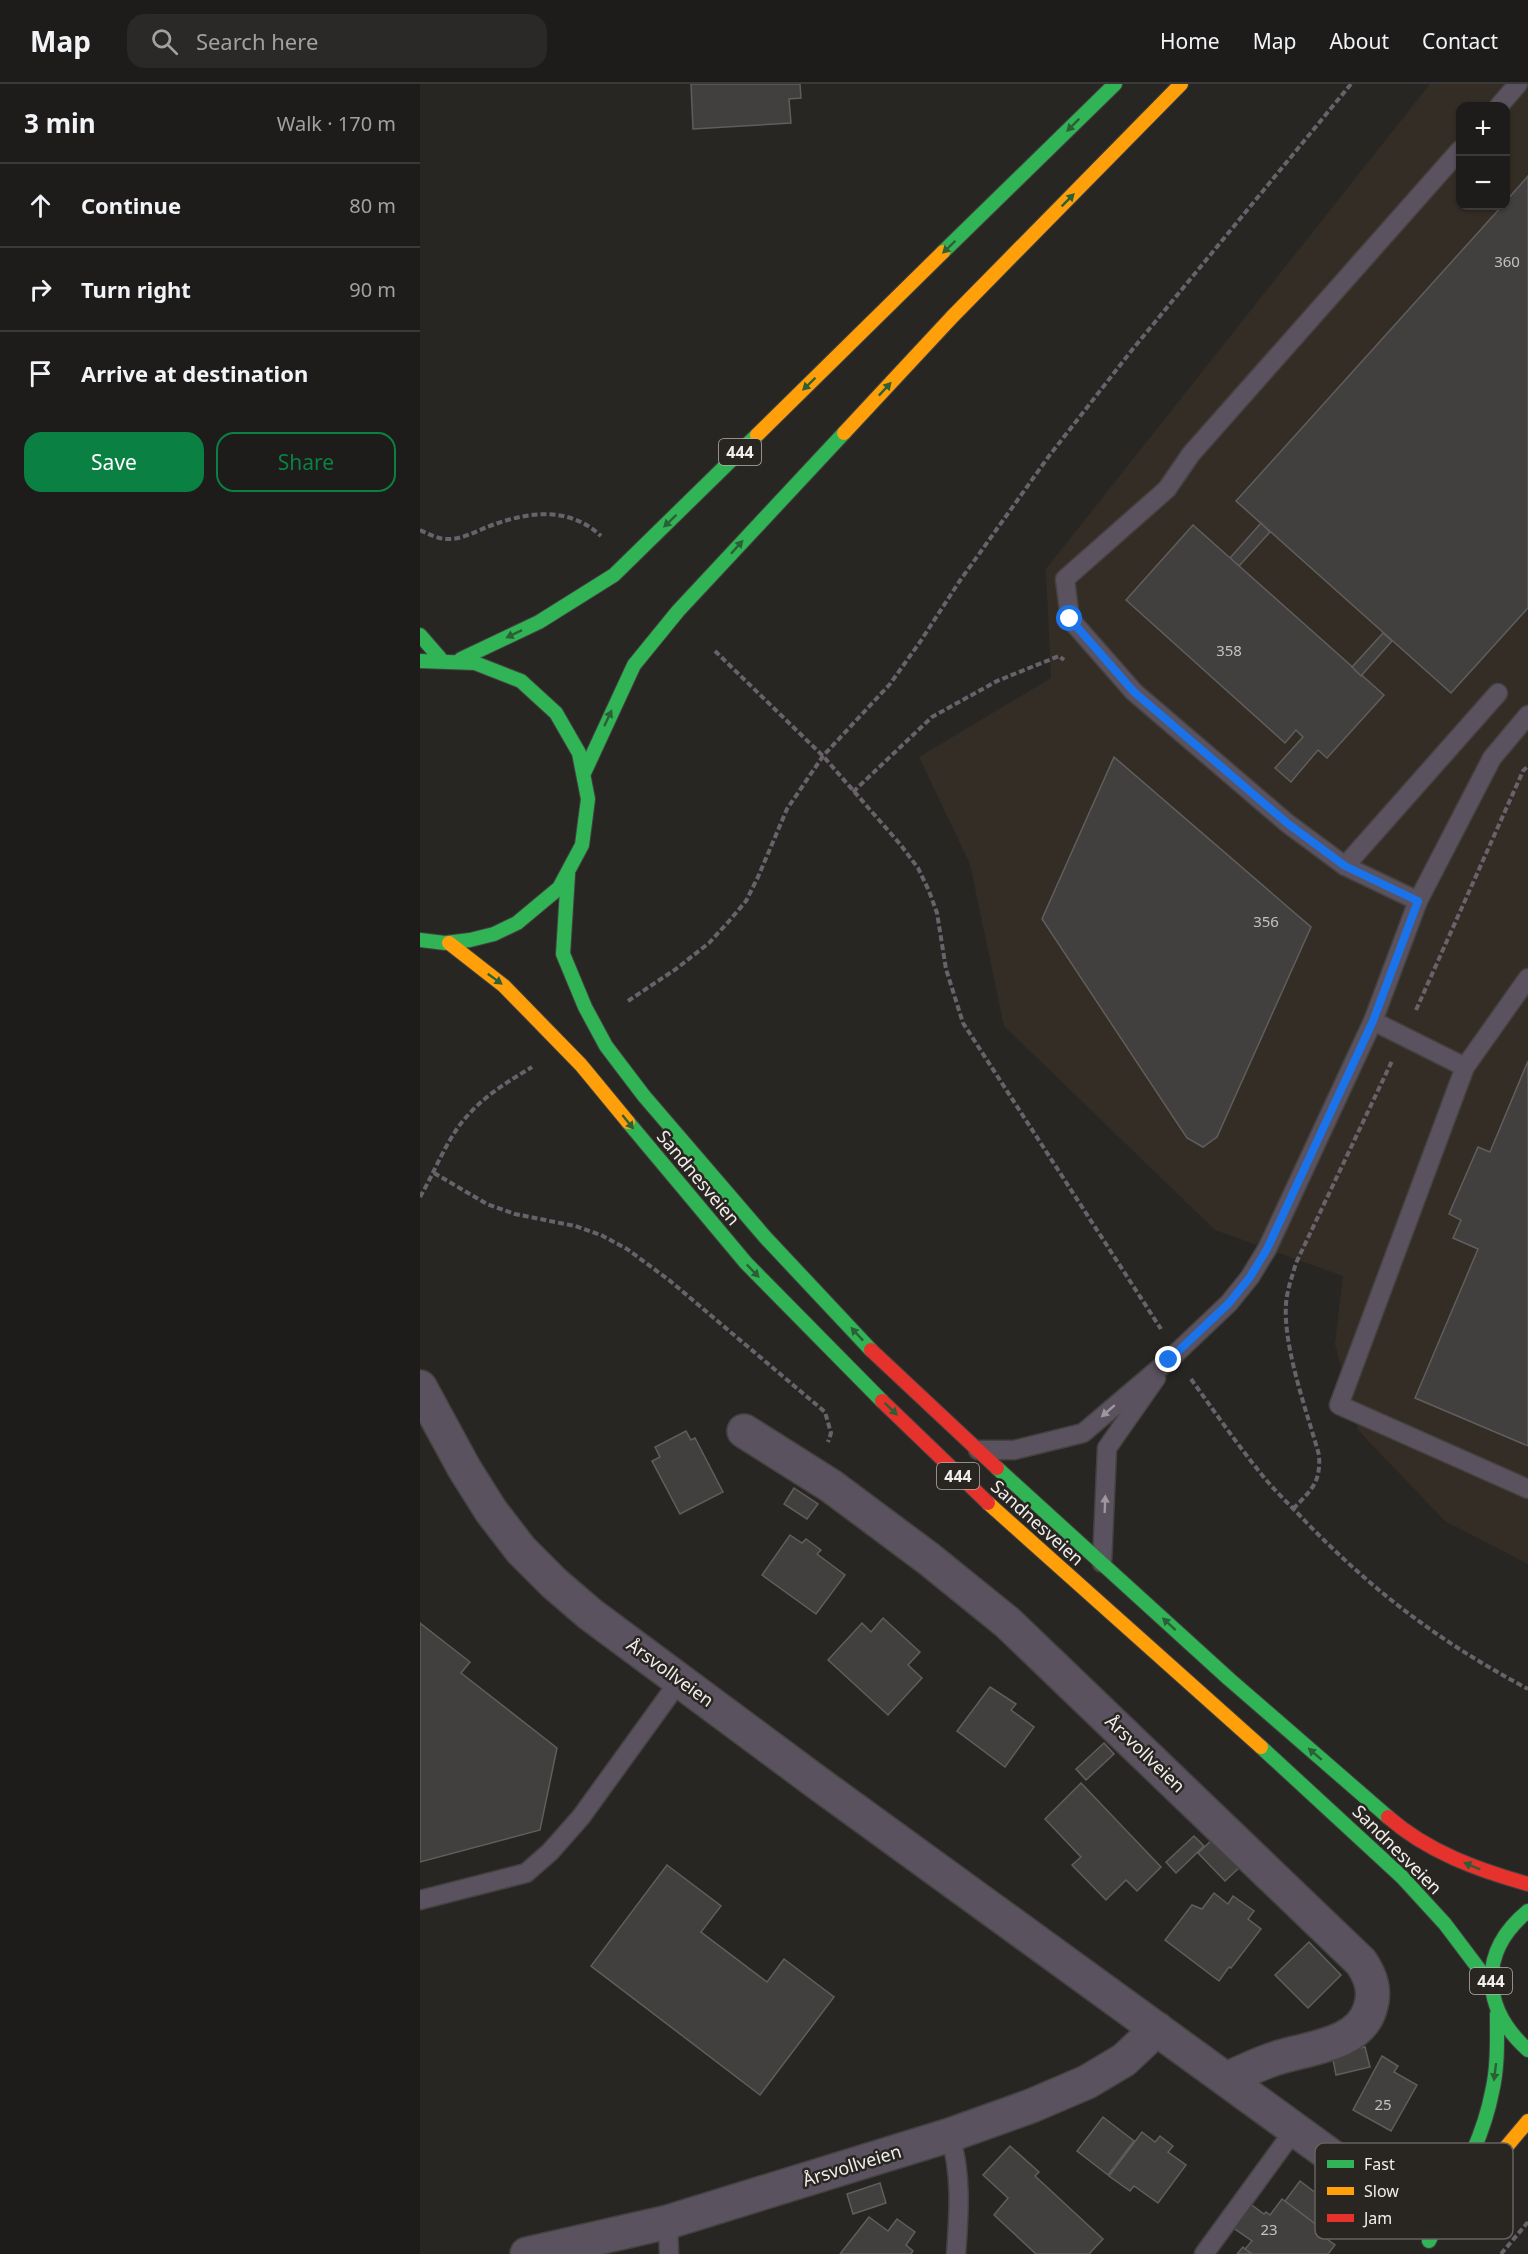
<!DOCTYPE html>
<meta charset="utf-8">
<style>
:root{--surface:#1e1c1a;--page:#2b2927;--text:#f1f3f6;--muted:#a1a1a2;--line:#3c3a39;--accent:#0b8043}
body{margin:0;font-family:"Noto Sans",sans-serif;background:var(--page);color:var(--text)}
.controls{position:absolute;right:18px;top:18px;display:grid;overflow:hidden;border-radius:12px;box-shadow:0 2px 4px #0004}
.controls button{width:54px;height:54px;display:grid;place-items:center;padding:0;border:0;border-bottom:2px solid var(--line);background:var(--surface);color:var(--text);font:30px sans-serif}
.stop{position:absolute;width:18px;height:18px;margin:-14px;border:4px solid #1a73e8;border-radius:50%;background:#fff}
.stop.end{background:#1a73e8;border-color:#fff;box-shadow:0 2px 6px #0008}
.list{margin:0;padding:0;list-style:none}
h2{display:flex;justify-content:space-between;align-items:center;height:78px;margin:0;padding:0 24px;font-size:26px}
h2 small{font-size:20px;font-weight:400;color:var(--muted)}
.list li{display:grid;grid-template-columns:39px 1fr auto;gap:18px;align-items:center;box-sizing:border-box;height:84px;padding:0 24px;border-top:2px solid var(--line)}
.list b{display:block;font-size:22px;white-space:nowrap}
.list em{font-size:20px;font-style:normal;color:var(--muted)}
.actions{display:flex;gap:12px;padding:18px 24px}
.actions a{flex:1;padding:14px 0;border:2px solid var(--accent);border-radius:18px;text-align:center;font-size:21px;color:var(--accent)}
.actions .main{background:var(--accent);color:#fff}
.icon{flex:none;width:33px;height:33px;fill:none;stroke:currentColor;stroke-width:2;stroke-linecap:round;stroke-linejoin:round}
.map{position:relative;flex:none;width:1108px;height:2170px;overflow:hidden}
header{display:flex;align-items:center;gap:36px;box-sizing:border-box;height:84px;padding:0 30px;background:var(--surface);border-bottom:2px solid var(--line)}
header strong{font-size:28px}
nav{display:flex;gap:33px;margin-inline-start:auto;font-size:21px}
.search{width:420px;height:54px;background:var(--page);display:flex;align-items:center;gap:15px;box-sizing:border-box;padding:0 21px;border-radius:18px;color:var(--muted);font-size:22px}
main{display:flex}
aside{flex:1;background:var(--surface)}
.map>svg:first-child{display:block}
.built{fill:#342d26;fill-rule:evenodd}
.building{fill:#42403e;stroke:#605e5c;stroke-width:1.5}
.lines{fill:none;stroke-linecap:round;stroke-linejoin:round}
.lane-casing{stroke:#434240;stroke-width:21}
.street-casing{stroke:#434240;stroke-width:36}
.fast-casing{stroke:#434240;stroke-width:16}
.slow-casing{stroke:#434240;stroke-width:16}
.jam-casing{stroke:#434240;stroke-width:16}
.path{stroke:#68636a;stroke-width:4;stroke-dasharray:6 3;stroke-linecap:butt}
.lane{stroke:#5a525e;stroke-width:18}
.street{stroke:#5a525e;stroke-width:33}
.fast{stroke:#30b455;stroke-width:14}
.slow{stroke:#ff9f0a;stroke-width:14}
.jam{stroke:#e5322d;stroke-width:14}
.oneway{fill:#2c5f36}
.oneway2{fill:#9e989e}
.route{stroke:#1a73e8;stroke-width:8}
.labels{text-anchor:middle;stroke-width:5;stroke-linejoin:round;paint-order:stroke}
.number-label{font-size:15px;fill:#c4c2c0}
.shield{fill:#292622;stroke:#b4b2af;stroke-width:1.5}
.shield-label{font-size:16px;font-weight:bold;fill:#f0eeec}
.street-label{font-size:18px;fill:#f0eeec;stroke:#292622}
.key{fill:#292622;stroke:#65625f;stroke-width:1.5}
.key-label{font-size:16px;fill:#f0eeec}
</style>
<header>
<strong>Map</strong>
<div class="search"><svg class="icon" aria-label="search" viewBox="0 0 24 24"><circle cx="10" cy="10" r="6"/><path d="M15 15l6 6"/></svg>Search here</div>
<nav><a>Home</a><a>Map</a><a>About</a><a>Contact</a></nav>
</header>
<main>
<aside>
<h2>3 min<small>Walk · 170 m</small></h2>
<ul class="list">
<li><svg class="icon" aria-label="ahead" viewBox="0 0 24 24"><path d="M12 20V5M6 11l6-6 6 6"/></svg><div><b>Continue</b></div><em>80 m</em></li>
<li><svg class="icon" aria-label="right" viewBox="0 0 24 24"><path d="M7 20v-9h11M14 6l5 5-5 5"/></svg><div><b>Turn right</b></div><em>90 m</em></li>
<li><svg class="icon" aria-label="arrive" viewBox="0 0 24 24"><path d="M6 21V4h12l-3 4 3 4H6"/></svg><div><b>Arrive at destination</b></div></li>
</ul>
<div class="actions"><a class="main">Save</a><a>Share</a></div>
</aside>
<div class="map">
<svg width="1108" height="2170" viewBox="0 0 1108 2170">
<rect width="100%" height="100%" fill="#282623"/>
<!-- built -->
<path class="built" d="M1010,0H1108V1480L1025,1437L938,1346L915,1260L923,1192L795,1146L584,942L550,780L499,673L631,594L626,485ZM1040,22H1086V122H1040Z"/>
<!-- building -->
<g class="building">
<path d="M271,0H380L381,14L369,15L371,39L273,45Z"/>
<path d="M1108,92V524L1031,609L816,417L1082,122H1086V117Z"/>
<path d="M841,439L850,448L819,482L810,474Z"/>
<path d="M773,441L964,611L907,674L898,666L871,698L855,684L883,653L876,646L865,659L706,516Z"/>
<path d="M963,549L972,557L941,592L932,583Z"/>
<path d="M694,673L891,843L797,1053L783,1063L767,1054L622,835Z"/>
<path d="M1108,977V1362L995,1314L1058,1165L1033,1154L1041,1136L1029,1130L1058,1063L1070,1068Z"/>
<path d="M266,1347L271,1356L275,1354L303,1408L260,1430L232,1377L240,1373L235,1363Z"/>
<path d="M374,1404L398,1420L387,1435L364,1420Z"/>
<path d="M370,1451L382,1459L386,1455L401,1466L397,1470L425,1491L396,1530L342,1491Z"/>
<path d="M463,1534L500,1568L488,1581L502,1594L468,1631L408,1576L442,1539L451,1548Z"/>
<path d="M0,1539L50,1578L41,1589L137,1664L120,1746L0,1778Z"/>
<path d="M570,1603L596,1620L591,1626L614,1643L585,1683L537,1647Z"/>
<path d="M684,1659L694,1670L666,1696L656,1685Z"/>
<path d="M661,1699L741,1783L717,1807L706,1796L686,1816L652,1781L661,1773L625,1735Z"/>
<path d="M774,1752L784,1762L756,1789L746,1778Z"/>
<path d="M793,1755L820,1783L805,1797L778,1769Z"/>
<path d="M247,1781L301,1822L281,1848L347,1898L364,1875L414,1913L340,2011L171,1882Z"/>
<path d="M794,1809L808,1820L813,1812L834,1827L828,1835L841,1845L811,1884L809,1883L799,1897L745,1856L772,1821L782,1825Z"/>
<path d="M889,1858L921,1891L888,1924L855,1891Z"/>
<path d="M945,1963L950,1983L916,1991L912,1970Z"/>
<path d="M962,1972L978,1982L974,1988L997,2001L971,2047L933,2026Z"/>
<path d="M683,2033L714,2057L688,2091L657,2067Z"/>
<path d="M722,2048L735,2058L740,2052L753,2062L748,2068L766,2081L738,2119L714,2102L710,2107L689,2092Z"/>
<path d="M590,2062L619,2088L615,2092L683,2155L669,2170H616L574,2131L588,2114L563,2091Z"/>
<path d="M880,2097L917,2125L902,2145L865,2117Z"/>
<path d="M460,2099L466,2119L433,2130L427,2110Z"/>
<path d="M862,2115L902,2145L900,2150L915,2161L908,2170H832L825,2165L832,2157L812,2143L829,2119L844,2130L846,2128L850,2131Z"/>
<path d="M449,2133L468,2147L477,2135L495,2148L486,2161L493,2167L491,2170H420Z"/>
<path d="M823,2163L825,2165L832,2170H817Z"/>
</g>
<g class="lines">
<defs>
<g id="lane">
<path d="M1079,22L1098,0"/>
<path d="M925,782L1078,609"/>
<path d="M998,817L1072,674L1108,631"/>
<path d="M1108,894L1045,983L919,1321L1108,1405"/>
<path d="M953,937L1045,983"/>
<path d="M558,1366H594L663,1349L749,1276L809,1219L830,1193L847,1165L868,1120L953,937L998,817L925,782L867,739L714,608L650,535L645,495L747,405L771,370L1040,66"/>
<path d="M682,1479L687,1364L736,1294"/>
<path d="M0,1816L106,1789L130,1768L161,1733L260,1596"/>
<path d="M530,2051C542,2091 539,2129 536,2170"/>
<path d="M248,2138L249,2170"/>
<path d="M784,2170L875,2045"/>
</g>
<g id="street">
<path d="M0,1303L44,1384L71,1427L101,1466L134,1499L170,1530L395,1697L932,2087"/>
<path d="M324,1347L411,1402L509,1475L588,1539L941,1878C951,1893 956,1907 950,1925C939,1961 888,1964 857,1974C840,1979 823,1988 806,1995"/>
<path d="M107,2170L248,2138L530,2051L611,2022L667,1998L704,1976L737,1945"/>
</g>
<g id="fast">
<path d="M523,168L695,0"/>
<path d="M0,551L20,574"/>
<path d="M41,575L119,538L194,491L337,351"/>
<path d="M0,577L55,579L101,597L136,629L159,669L168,715L162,761L139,804L97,839L74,850L50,856L25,859L0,856"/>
<path d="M165,687L214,581L258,527L424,349"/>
<path d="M148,790L143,870L165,923L186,962L224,1012L345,1153L451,1266"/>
<path d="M208,1038L326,1179L462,1317"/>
<path d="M577,1384L809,1595L968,1733"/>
<path d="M841,1663L982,1793L1025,1840L1071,1901"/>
<path d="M1108,1827C1058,1868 1061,1924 1108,1966"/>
<path d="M1009,2157C1032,2109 1062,2061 1072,2008C1078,1983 1077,1956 1077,1930"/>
</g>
<g id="slow">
<path d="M424,349L532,233L761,0"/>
<path d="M337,351L523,168"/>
<path d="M29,859L84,902L161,981L208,1038"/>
<path d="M568,1419L841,1663"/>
<path d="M1046,2111L1108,2037"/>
</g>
<g id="jam">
<path d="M451,1266L577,1384"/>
<path d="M462,1317L568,1419"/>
<path d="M968,1733C1008,1768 1058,1786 1108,1800"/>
</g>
</defs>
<!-- lane casing -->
<use href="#lane" class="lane-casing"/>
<!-- street casing -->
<use href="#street" class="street-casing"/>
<!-- fast casing -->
<use href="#fast" class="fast-casing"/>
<!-- slow casing -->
<use href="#slow" class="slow-casing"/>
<!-- jam casing -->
<use href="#jam" class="jam-casing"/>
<!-- path -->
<g class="path">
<path d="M0,446C9,450 17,455 27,455C40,456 55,448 67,443C106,428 148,421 181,452"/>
<path d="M295,567L403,672L480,760L498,784L509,807L517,829L526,885L543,939L741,1245"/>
<path d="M433,708L512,633L577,597L639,572L644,576"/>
<path d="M208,917L256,885L289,859L310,836L326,817L338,793L367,725L403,672L470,600L500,558L539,498L629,372L712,266L931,0"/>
<path d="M996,926L1103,687L1108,682"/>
<path d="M14,1089L67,1120L95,1130L155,1142L181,1151L207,1165L249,1196L405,1328L411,1349L408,1358"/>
<path d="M0,1113C16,1086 27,1053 49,1030C67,1010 89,997 112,983"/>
<path d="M771,1295C794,1327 817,1360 842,1391C855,1407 871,1422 886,1438C955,1509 1020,1558 1108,1605"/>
<path d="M873,1425C891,1406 901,1399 899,1371C887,1328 863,1263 866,1220C867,1206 872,1193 876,1179L972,977"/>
<path d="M1081,2170L1108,2138"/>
</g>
<!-- lane -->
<use href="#lane" class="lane"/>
<!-- street -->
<use href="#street" class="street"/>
<!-- fast -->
<use href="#fast" class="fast"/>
<!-- slow -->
<use href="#slow" class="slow"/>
<!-- jam -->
<use href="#jam" class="jam"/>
</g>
<!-- one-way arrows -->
<defs><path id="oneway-solid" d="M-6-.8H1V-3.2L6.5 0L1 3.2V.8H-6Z" transform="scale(1.5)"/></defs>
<g class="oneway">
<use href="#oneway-solid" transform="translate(653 41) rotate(135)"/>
<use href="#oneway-solid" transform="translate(648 116) rotate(-45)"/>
<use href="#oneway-solid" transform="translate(529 163) rotate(136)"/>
<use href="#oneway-solid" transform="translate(389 300) rotate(136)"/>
<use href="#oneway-solid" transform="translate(465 305) rotate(-47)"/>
<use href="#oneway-solid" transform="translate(250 437) rotate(136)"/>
<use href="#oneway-solid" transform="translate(317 463) rotate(-48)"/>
<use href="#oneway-solid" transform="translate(94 550) rotate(154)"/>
<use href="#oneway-solid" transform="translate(188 634) rotate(-65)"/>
<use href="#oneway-solid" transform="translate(75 895) rotate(36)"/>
<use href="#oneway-solid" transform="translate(208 1038) rotate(51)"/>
<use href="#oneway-solid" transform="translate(333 1187) rotate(46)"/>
<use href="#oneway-solid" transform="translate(437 1250) rotate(-133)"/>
<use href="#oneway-solid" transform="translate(471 1325) rotate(44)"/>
<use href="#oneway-solid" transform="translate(749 1540) rotate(-137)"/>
<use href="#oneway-solid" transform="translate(895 1670) rotate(-139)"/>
<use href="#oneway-solid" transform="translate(1052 1782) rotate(-157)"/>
<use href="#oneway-solid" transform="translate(1075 1988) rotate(97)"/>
</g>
<g class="oneway2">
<use href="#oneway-solid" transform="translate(688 1327) rotate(139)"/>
<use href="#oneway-solid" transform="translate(685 1420) rotate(-88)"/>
</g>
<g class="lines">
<!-- route -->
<path class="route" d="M650,535L714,608L867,739L925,782L998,817L953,937L847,1165L830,1193L809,1219L749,1276"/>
</g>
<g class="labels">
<!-- number labels -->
<g class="number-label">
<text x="1087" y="183">360</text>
<text x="809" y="572">358</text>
<text x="846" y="843">356</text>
<text x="963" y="2026">25</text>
<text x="849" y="2151">23</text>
</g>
<!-- shield labels -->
<g class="shield">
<rect x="299" y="355" width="42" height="26" rx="4.5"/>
<rect x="517" y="1379" width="42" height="26" rx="4.5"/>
<rect x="1050" y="1884" width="42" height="26" rx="4.5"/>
</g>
<g class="shield-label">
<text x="320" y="374">444</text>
<text x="538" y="1398">444</text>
<text x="1071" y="1903">444</text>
</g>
<!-- street labels -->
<g class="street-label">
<text transform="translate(278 1094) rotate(50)" y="6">Sandnesveien</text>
<text transform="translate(617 1439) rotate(42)" y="6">Sandnesveien</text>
<text transform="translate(250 1589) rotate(36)" y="6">Årsvollveien</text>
<text transform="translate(725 1670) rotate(44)" y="6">Årsvollveien</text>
<text transform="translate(977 1766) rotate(45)" y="6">Sandnesveien</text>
<text transform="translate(432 2082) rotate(-17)" y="6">Årsvollveien</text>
</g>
</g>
<!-- legend -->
<rect x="895" y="2059" width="198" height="96" rx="9" class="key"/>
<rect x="907" y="2076" width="27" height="8" fill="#30b455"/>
<rect x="907" y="2103" width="27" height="8" fill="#ff9f0a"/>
<rect x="907" y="2130" width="27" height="8" fill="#e5322d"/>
<g class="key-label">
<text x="944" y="2086">Fast</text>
<text x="944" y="2113">Slow</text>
<text x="944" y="2140">Jam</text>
</g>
</svg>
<div class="controls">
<button>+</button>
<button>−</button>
</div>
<div class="stop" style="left:650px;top:535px"></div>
<div class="stop end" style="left:749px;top:1276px"></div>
</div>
</main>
